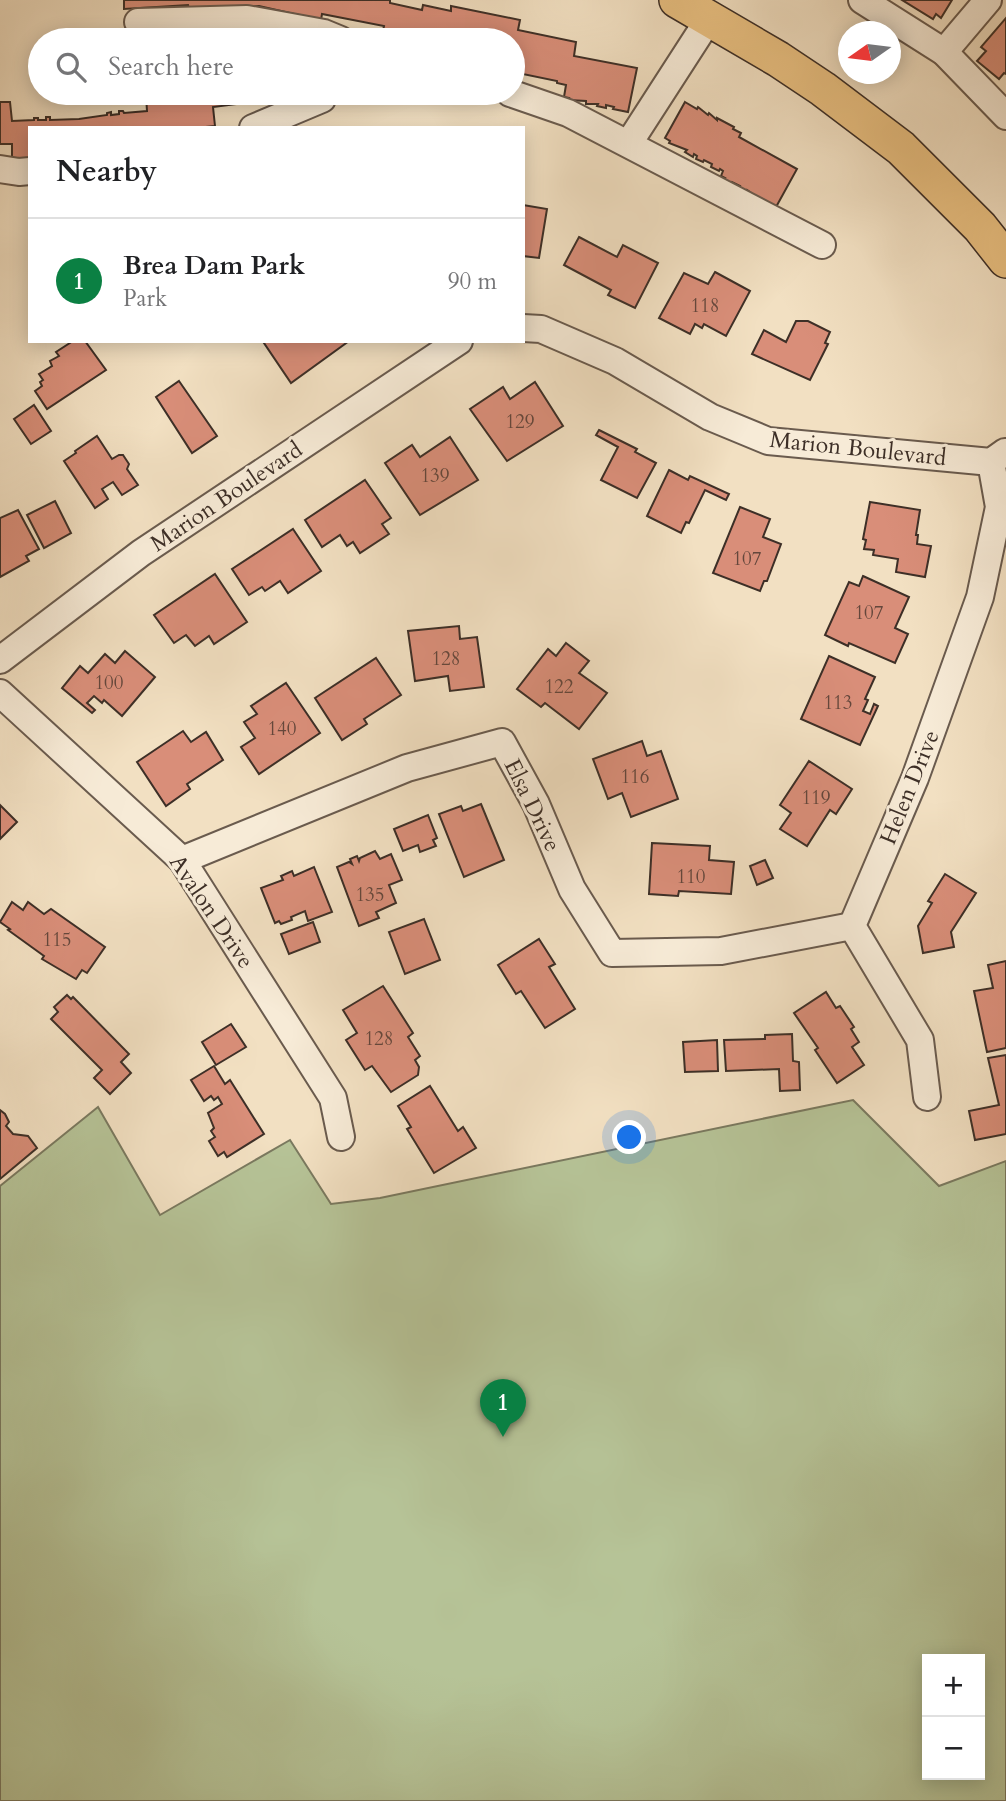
<!DOCTYPE html>
<meta charset="utf-8">
<style>
:root{--surface:#fff;--page:#f2f2f2;--text:#202124;--muted:#757577;--line:#e0e0e0;--accent:#0b8043}
body{margin:0;font-family:Cardo,serif;background:var(--page);color:var(--text)}
.controls{position:absolute;right:21px;bottom:21px;display:grid;overflow:hidden;border-radius:0px;box-shadow:0 4px 18px #0003}
.controls button{width:63px;height:63px;display:grid;place-items:center;padding:0;border:0;border-bottom:2px solid var(--line);background:var(--surface);color:var(--text);font:35px sans-serif}
.compass{position:absolute;left:838px;top:21px;width:63px;height:63px;border-radius:50%;background:var(--surface);box-shadow:0 4px 18px #0003;rotate:256deg}
.you{position:absolute;left:630px;top:1138px;width:24px;height:24px;margin:-18px;border:5px solid #fff;border-radius:50%;background:#1a73e8;box-shadow:0 0 0 10px #1a73e833}
.badge{display:grid;place-items:center;width:46px;height:46px;border-radius:50%;background:var(--accent);color:#fff;font-size:23px;font-weight:700}
.pin{position:absolute;translate:-50% -58px;filter:drop-shadow(0 2px 4px #0008)}
.pin::after{content:'';position:absolute;top:37px;width:24px;height:21px;background:inherit;clip-path:polygon(0 0,100% 0,50% 100%)}
.list{margin:0;padding:0;list-style:none}
h2{display:flex;justify-content:space-between;align-items:center;height:91px;margin:0;padding:0 28px;font-size:30px}
h2 small{font-size:23px;font-weight:400;color:var(--muted)}
.list li{display:grid;grid-template-columns:46px 1fr auto;gap:21px;align-items:center;box-sizing:border-box;height:126px;padding:0 28px;border-top:2px solid var(--line)}
.list b{display:block;font-size:26px;white-space:nowrap}
.list p{margin:0;font-size:23px;white-space:nowrap;color:var(--muted)}
.list em{font-size:23px;font-style:normal;color:var(--muted)}
.icon{flex:none;width:38px;height:38px;fill:none;stroke:currentColor;stroke-width:2;stroke-linecap:round;stroke-linejoin:round}
.map{position:relative;flex:none;width:1006px;height:1801px;overflow:hidden}
.search{position:absolute;background:var(--surface);box-shadow:0 4px 18px #0003;left:28px;top:28px;width:497px;height:77px;display:flex;align-items:center;gap:18px;box-sizing:border-box;padding:0 24px;border-radius:38px;color:var(--muted);font-size:26px}
.panel{position:absolute;background:var(--surface);box-shadow:0 4px 18px #0003;left:28px;top:126px;width:497px;height:217px;border-radius:0px}
.map>svg:first-child{display:block}
.green{fill:#b6c397;stroke:#7a795f;stroke-width:2;fill-rule:evenodd}
.building{fill:#d98e79;stroke:#3d2f27;stroke-width:2}
.lines{fill:none;stroke-linecap:round;stroke-linejoin:round}
.minor-casing{stroke:#6a5b4e;stroke-width:30}
.major-casing{stroke:#3d2f27;stroke-width:38}
.minor{stroke:#f7ebd7;stroke-width:26}
.major{stroke:#e9c081;stroke-width:35}
.labels{text-anchor:middle;stroke-width:6;stroke-linejoin:round;paint-order:stroke}
.number-label{font-size:19px;fill:#64473c}
.street-label{font-size:23px;fill:#3d2f27;stroke:#f7ebd7}
</style>
<div class="map">
<svg width="1006" height="1801" viewBox="0 0 1006 1801">
<rect width="100%" height="100%" fill="#f2e0c2"/>
<filter id="stains"><feTurbulence type="fractalNoise" baseFrequency=".00286" numOctaves="4"/><feColorMatrix values="0 0 0 0 .2 0 0 0 0 .09 0 0 0 0 .02 0 0 0 .5 -.17"/></filter>
<radialGradient id="worn" r=".72"><stop offset=".6" stop-color="#630" stop-opacity="0"/><stop offset="1" stop-color="#630" stop-opacity=".3"/></radialGradient>
<!-- green -->
<path class="green" d="M853,1100L939,1186L1006,1161V1801H0V1186L98,1107L160,1215L290,1140L331,1204L380,1198ZM927,1659H980V1775H927Z"/>
<!-- building -->
<g class="building">
<path d="M124,0H390V3L422,10L423,5L451,11V6L520,20L518,30L576,42L574,56L637,68L628,112L613,109L614,107L606,105V108L597,106L598,104H586V101L568,100L569,98L564,97L566,85L557,83V81L513,72V40H381L384,26L322,14L321,20L259,6L189,10L188,5L124,9Z"/>
<path d="M902,0H952L941,18L936,14L933,19Z"/>
<path d="M1006,18V74L1004,73L999,79L977,61L986,51L981,47Z"/>
<path d="M167,93H275L276,99L213,107L215,126L196,128H30V161L12,162V144H0V102H10L12,121L34,120V118H38V120H46V117H50V120L79,119L107,115V113L111,112V115L119,114V111H123L124,113L147,111L146,95Z"/>
<path d="M685,102L697,109L698,107L708,115L709,113L717,120V118L734,127L733,129L741,133L739,137L797,169L776,207L763,203L764,200L749,194L750,192L747,190L746,192L739,188L740,186L732,182L731,184L723,180L725,178L721,176L723,171L720,169L719,171L711,167L712,164L704,160L703,162L696,159L697,156L694,154L693,157L685,152L687,150L669,143L670,141L665,138Z"/>
<path d="M523,205L547,209L539,258L523,256Z"/>
<path d="M579,237L617,257L623,245L658,263L635,308L608,295L611,290L564,265Z"/>
<path d="M715,272L750,291L726,336L704,324L702,328L695,324L690,334L659,318L684,273L708,284Z"/>
<path d="M796,321H808L830,332L825,343L828,344L810,380L752,354L764,330L786,342Z"/>
<path d="M73,341H85L106,370L47,409L35,391L42,386L40,382L43,380L39,374L52,366L50,361L59,356L56,352Z"/>
<path d="M266,341H349L291,383L264,343Z"/>
<path d="M179,381L217,436L192,453L156,397Z"/>
<path d="M535,382L563,426L507,461L470,409L503,387L510,399Z"/>
<path d="M34,405L51,431L31,444L14,419Z"/>
<path d="M599,430L637,449L635,452L656,463L637,498L601,480L618,447L596,435Z"/>
<path d="M97,436L112,459L119,455H123L129,464L127,469L138,485L122,495L113,482L102,489L108,499L95,508L64,461L76,453L75,451Z"/>
<path d="M450,437L478,480L420,515L385,463L412,445L420,457Z"/>
<path d="M669,470L688,480L690,476L729,494L726,500L705,490L689,523L686,522L681,533L647,516Z"/>
<path d="M365,480L391,518L382,524L389,534L360,553L353,542L347,546L340,535L322,547L305,520Z"/>
<path d="M55,501L71,533L44,548L27,515Z"/>
<path d="M870,502L920,510L916,535H918L917,544L931,546L925,577L896,572L898,559L873,555L874,550L864,549L866,540L863,539Z"/>
<path d="M740,507L770,519L763,537L781,544L767,581H764L760,591L713,573Z"/>
<path d="M18,510L39,549L26,556L29,561L0,577V518Z"/>
<path d="M293,529L321,571L288,593L280,581L265,591L262,587L249,595L232,569Z"/>
<path d="M215,574L247,622L214,644L209,636L195,646L186,635L174,643L154,615Z"/>
<path d="M863,576L909,597L895,628L908,634L895,663L849,643L848,646L825,635L849,582L859,586Z"/>
<path d="M459,626L460,639L477,637L484,687L450,691L448,676L415,681L408,631Z"/>
<path d="M566,643L589,661L579,673L607,693L579,729L545,703L541,707L517,689L548,649L556,656Z"/>
<path d="M125,651L155,677L122,716L104,700L102,703L94,696L87,703L95,710L92,713L62,688L80,666L88,673L105,654L115,663Z"/>
<path d="M829,656L875,677L865,699L868,700L863,711L870,714L874,704L878,706L860,745L801,719Z"/>
<path d="M376,658L401,695L364,719L367,724L342,740L315,698Z"/>
<path d="M286,683L320,733L259,774L241,747L255,738L244,722L257,714L251,706Z"/>
<path d="M183,731L191,742L206,732L223,760L187,784L190,789L166,806L137,762Z"/>
<path d="M642,741L647,756L661,751L678,799L631,817L622,793L608,799L593,759Z"/>
<path d="M809,761L852,789L836,814L830,810L807,846L780,829L791,813L780,805Z"/>
<path d="M481,804L504,860L464,877L439,814L461,806L463,811Z"/>
<path d="M0,805L17,822L0,839Z"/>
<path d="M428,815L437,838L433,840L436,846L420,852L418,845L403,851L394,829Z"/>
<path d="M652,843L710,846L709,860L734,862L731,894L679,891L678,896L649,894Z"/>
<path d="M375,851L380,859L391,854L402,880L389,885L396,903L376,912L379,918L359,926L337,867L349,862L352,864L350,859L357,856L359,861L360,858Z"/>
<path d="M765,860L773,878L757,885L750,866Z"/>
<path d="M314,867L332,912L308,921L305,911L291,917L292,920L281,924L279,921L275,923L261,888L283,880L281,876L292,871L294,876Z"/>
<path d="M945,874L976,893L951,932L954,947L923,953L918,926L932,903L928,901Z"/>
<path d="M12,902L23,910L28,902L44,914L51,909L105,947L87,973L82,970L76,979L42,959L44,956L8,930L10,929L0,922Z"/>
<path d="M424,919L440,960L405,974L389,932Z"/>
<path d="M313,922L320,942L289,954L281,934Z"/>
<path d="M539,939L555,964L549,967L575,1009L545,1028L521,991L516,994L498,965Z"/>
<path d="M1006,961V1048L987,1052L974,991L993,988L988,965Z"/>
<path d="M383,986L413,1033L408,1037L420,1056L415,1060L419,1067L418,1075L391,1092L372,1066L365,1070L346,1040L357,1033L343,1010Z"/>
<path d="M826,992L836,1008L840,1006L854,1027L851,1029L859,1042L852,1047L864,1065L837,1083L815,1050L818,1048L794,1013Z"/>
<path d="M67,995L71,999L73,997L129,1054L121,1062L131,1073L110,1094L94,1078L102,1070L51,1019L58,1012L54,1007Z"/>
<path d="M231,1024L246,1047L216,1065L202,1042Z"/>
<path d="M792,1034L793,1061L799,1062L800,1090L780,1091L779,1069L726,1071L724,1040L765,1039V1035Z"/>
<path d="M717,1040L718,1071L685,1072L683,1042Z"/>
<path d="M1006,1055V1134L975,1140L969,1111L999,1105L988,1058Z"/>
<path d="M214,1066L225,1084L230,1080L264,1134L227,1157L224,1152L218,1156L209,1141L215,1137L211,1131L214,1128L208,1113L222,1104L218,1097L214,1100L211,1096L204,1101L191,1080Z"/>
<path d="M430,1086L458,1131L463,1127L476,1148L434,1173L407,1129L411,1127L398,1106Z"/>
<path d="M0,1110L5,1114L9,1122L6,1126L13,1134L28,1136L37,1148L0,1179Z"/>
</g>
<g class="lines">
<defs>
<g id="minor">
<path d="M862,0L944,52L1006,116"/>
<path d="M138,22L247,19L324,33L341,40"/>
<path d="M944,52L988,0"/>
<path d="M510,93L568,113L822,245"/>
<path d="M253,128L322,99L324,93"/>
<path d="M629,143L709,19"/>
<path d="M0,169L19,172L30,171"/>
<path d="M523,328L541,329L615,361L710,417L768,441L991,462L1005,452"/>
<path d="M0,660L141,553L459,341"/>
<path d="M0,693L182,860L333,1098L341,1137"/>
<path d="M182,860L407,768L502,742L536,804L572,889L612,953L721,951L852,926"/>
<path d="M927,1097L920,1040L852,926L915,778L980,597L999,507L991,462"/>
</g>
<path id="major" d="M677,0L778,59L823,89L901,148L980,227L1006,260"/>
</defs>
<!-- minor casing -->
<use href="#minor" class="minor-casing"/>
<!-- major casing -->
<use href="#major" class="major-casing"/>
<!-- minor -->
<use href="#minor" class="minor"/>
<!-- major -->
<use href="#major" class="major"/>
</g>
<g class="labels">
<!-- number labels -->
<g class="number-label">
<text x="705" y="312">118</text>
<text x="520" y="428">129</text>
<text x="435" y="482">139</text>
<text x="747" y="565">107</text>
<text x="869" y="619">107</text>
<text x="446" y="665">128</text>
<text x="109" y="689">100</text>
<text x="559" y="693">122</text>
<text x="838" y="709">113</text>
<text x="282" y="735">140</text>
<text x="635" y="783">116</text>
<text x="816" y="804">119</text>
<text x="691" y="883">110</text>
<text x="370" y="901">135</text>
<text x="57" y="946">115</text>
<text x="379" y="1045">128</text>
</g>
<!-- street labels -->
<g class="street-label">
<text transform="translate(858 448) rotate(6)" y="8">Marion Boulevard</text>
<text transform="translate(226 496) rotate(-34)" y="8">Marion Boulevard</text>
<text transform="translate(909 787) rotate(-68)" y="8">Helen Drive</text>
<text transform="translate(533 805) rotate(64)" y="8">Elsa Drive</text>
<text transform="translate(212 911) rotate(56)" y="8">Avalon Drive</text>
</g>
</g>
<rect width="100%" height="100%" filter="url(#stains)"/>
<rect width="100%" height="100%" fill="url(#worn)"/>
</svg>
<div class="controls">
<button>+</button>
<button>−</button>
</div>
<svg class="compass" viewBox="-18 -18 36 36"><path d="M0-13l5 13h-10z" fill="#e53935"/><path d="M0 13l5-13h-10z" fill="#757577"/></svg>
<div class="you"></div>
<div class="pin badge" style="left:503px;top:1437px">1</div>
<div class="search"><svg class="icon" aria-label="search" viewBox="0 0 24 24"><circle cx="10" cy="10" r="6"/><path d="M15 15l6 6"/></svg>Search here</div>
<section class="panel">
<h2>Nearby<small></small></h2>
<ul class="list">
<li><span class="badge">1</span><div><b>Brea Dam Park</b><p>Park</p></div><em>90 m</em></li>
</ul>
</section>
</div>
